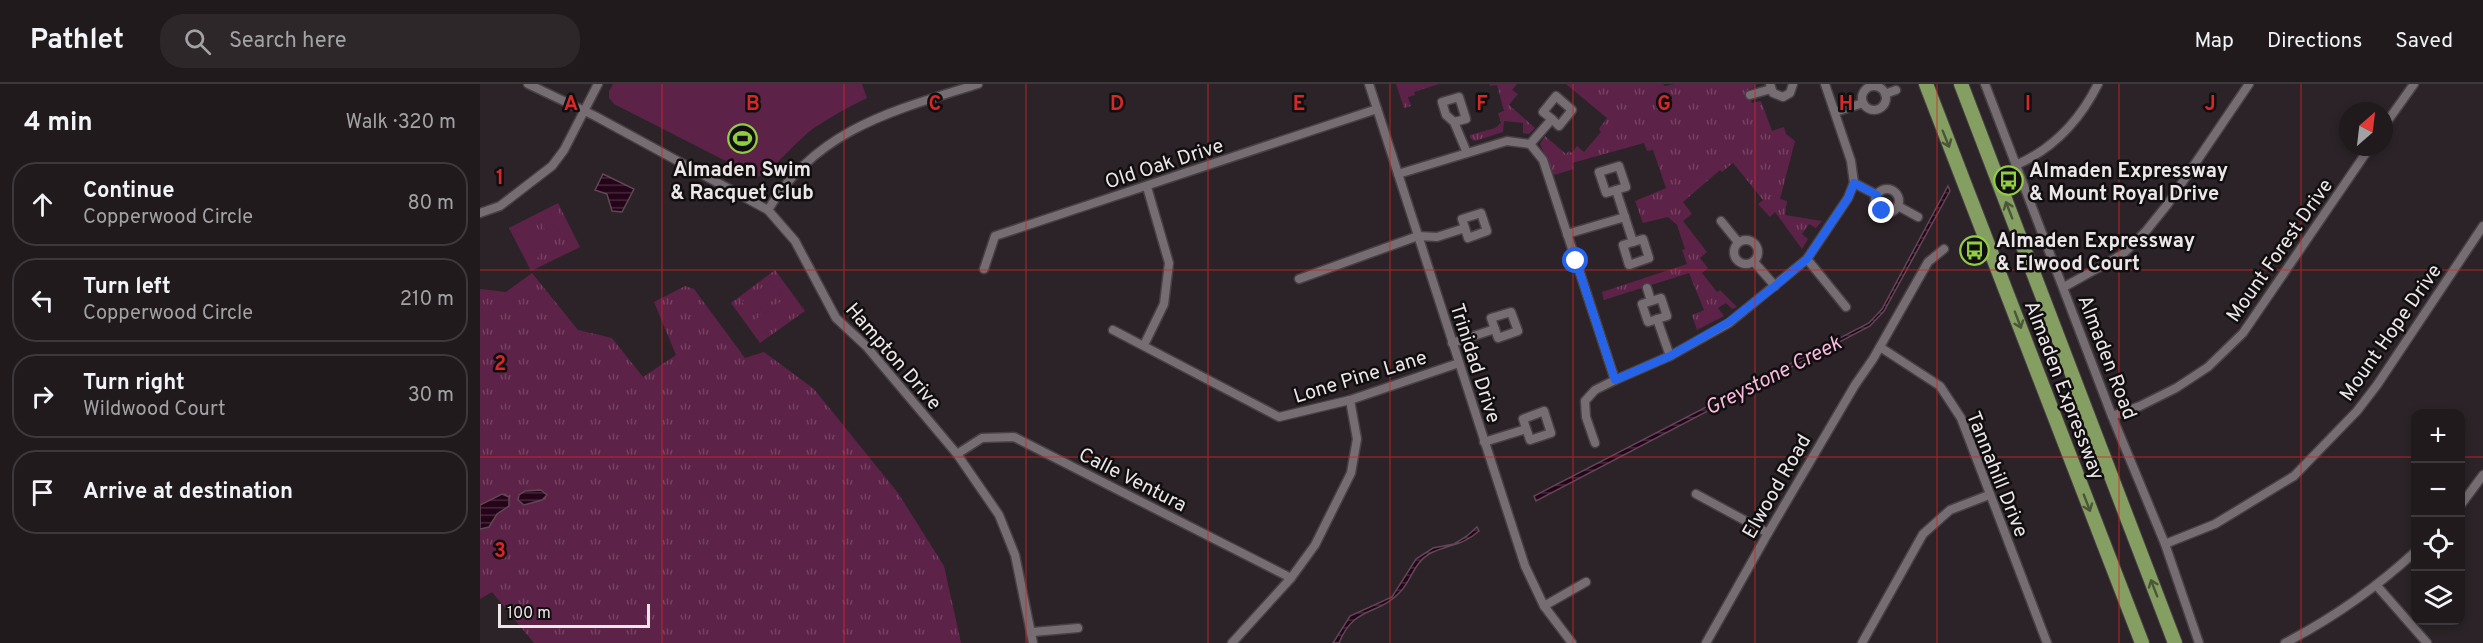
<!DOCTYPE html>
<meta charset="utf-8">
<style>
:root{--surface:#201a1d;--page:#2d272a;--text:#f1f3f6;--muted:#a2a1a4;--line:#3d383b}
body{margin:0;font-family:Overpass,sans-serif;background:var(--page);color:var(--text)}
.controls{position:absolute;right:18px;bottom:18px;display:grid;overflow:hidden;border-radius:12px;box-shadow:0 3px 9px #0003}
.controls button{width:54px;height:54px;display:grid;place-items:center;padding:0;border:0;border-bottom:2px solid var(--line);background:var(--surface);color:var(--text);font:30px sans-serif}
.compass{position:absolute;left:1859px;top:18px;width:54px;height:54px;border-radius:50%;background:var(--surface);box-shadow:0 3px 9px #0003;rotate:28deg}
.scale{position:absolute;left:18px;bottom:15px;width:152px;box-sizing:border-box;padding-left:6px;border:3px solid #ece6e9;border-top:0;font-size:16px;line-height:21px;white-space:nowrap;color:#ece6e9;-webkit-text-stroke:4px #110e0f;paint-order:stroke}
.stop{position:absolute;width:18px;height:18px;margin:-14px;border:4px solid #2563eb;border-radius:50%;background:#fff}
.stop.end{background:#2563eb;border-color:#fff;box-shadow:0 2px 6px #0008}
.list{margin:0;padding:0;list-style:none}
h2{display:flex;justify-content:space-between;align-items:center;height:78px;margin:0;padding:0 24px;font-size:26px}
h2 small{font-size:20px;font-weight:400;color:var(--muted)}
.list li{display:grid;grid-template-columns:39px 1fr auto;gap:18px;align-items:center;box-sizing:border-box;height:84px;margin:0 12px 12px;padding:0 12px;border:2px solid var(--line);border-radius:24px}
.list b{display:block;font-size:22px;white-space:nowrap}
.list p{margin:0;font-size:20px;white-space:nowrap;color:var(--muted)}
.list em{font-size:20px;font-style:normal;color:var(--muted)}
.icon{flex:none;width:33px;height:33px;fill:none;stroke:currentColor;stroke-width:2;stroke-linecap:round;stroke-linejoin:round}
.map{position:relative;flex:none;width:2003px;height:559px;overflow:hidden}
header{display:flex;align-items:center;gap:36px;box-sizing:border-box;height:84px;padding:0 30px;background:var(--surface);border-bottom:2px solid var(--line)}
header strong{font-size:28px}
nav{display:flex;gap:33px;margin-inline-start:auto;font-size:21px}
.search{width:420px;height:54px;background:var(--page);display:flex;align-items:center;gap:15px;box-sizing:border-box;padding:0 21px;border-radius:24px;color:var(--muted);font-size:22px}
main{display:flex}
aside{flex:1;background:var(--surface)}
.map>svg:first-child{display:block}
.grass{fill:url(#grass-tufts)}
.pitch{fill:#5d2247}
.water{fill:url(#water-rules);stroke:#614757;stroke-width:1.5}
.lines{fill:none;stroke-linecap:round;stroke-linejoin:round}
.street-casing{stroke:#474044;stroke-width:11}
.primary-casing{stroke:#474044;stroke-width:16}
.street{stroke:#766d72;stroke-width:8}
.primary{stroke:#859e62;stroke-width:14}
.oneway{stroke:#4b5638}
.route{stroke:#2563eb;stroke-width:8}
.grid{fill:none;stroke:#d62828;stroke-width:1.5;stroke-opacity:0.55}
.labels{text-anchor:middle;stroke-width:5;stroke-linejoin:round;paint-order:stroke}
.street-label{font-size:20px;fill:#ece6e9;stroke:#110e0f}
.poi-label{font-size:20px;font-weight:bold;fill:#ece6e9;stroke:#110e0f;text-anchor:start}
.water-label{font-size:21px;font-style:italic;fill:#f9b9dc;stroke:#110e0f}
.grid-label{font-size:20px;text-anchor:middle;font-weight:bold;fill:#d62828;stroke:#110e0f;stroke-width:5;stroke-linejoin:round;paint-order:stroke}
</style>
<header>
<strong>Pathlet</strong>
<div class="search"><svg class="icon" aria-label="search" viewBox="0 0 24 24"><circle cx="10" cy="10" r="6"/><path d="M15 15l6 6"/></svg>Search here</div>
<nav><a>Map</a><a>Directions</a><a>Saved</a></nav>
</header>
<main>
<aside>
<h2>4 min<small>Walk · 320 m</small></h2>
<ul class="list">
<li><svg class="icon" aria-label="ahead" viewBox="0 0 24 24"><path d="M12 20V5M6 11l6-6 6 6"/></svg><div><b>Continue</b><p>Copperwood Circle</p></div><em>80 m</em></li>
<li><svg class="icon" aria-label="left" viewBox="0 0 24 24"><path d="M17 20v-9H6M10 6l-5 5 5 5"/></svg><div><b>Turn left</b><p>Copperwood Circle</p></div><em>210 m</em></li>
<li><svg class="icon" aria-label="right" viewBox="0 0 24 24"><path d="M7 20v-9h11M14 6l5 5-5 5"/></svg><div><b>Turn right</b><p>Wildwood Court</p></div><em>30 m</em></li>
<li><svg class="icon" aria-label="arrive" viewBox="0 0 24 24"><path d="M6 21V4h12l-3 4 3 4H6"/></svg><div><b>Arrive at destination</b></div></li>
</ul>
</aside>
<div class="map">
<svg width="2003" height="559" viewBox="0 0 2003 559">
<defs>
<pattern id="grass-tufts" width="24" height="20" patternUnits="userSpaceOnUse" patternTransform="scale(1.5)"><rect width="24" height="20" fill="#5d2247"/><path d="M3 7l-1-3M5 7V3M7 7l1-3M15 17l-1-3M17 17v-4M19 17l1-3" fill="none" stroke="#744262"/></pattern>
<pattern id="water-rules" width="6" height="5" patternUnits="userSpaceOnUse" patternTransform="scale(1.5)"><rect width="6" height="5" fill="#250319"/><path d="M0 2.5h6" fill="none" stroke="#45283a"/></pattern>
</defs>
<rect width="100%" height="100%" fill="#2b2327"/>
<!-- grass -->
<g class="grass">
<path d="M916,0H959L934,8L935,11L928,13L931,22L924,24Z"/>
<path d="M1009,0H1037L1032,6L1038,10L1029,21L1055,44L1049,50L1043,49V39L1024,37L1023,48L995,57L990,54V51L1015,44L1021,39L1018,29L1024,27L1017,1L1010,2Z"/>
<path d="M1086,0H1183L1185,2L1194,0H1274L1275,3L1267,6L1272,19L1281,17L1292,47L1304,43L1306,50L1315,57L1300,115L1307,117L1305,131L1342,137L1336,144L1329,140L1322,150L1328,155L1322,165L1295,128L1290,133L1278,120L1283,116L1253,79L1242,88L1240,86L1203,118L1212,130L1203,137L1227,168L1220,174L1228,184L1222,189L1237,208L1240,206L1257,223L1252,225L1246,219L1238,224L1244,232L1217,246L1212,231L1224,226L1209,189L1124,216L1122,208L1207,180L1202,166L1205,165L1197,141L1188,133L1163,139L1155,117L1186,104L1173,66L1167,67L1164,59L1092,79L1094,85L1074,91L1060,60L1065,52L1086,70L1089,67L1092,69L1097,62L1104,68L1121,48L1119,45L1127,34Z"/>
<path d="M78,119L100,163L51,187L29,144Z"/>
<path d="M295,186L325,227L280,259L251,219Z"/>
<path d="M52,189L98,246L132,254L163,293L196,271L174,218L205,202L214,205L265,274L284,268L334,305L418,409L464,482L481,559H54L12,508L0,515V205L26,208Z"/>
</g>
<!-- pitch -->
<g class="pitch">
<path d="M133,0H382L387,14C368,23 351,33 334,44C318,55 290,90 277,93L134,20L129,14V7Z"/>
<path d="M77,125L87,143L79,147L69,129Z"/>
<path d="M67,130L76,148L68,152L59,134Z"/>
<path d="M53,136L70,168L64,170L48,139Z"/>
<path d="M43,141L59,173L48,178L32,146Z"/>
<path d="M291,197L301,210L272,232L262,218Z"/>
<path d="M304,215L314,228L285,249L275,236Z"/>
</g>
<!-- water -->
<g class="water">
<path d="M123,90L154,105L142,128L132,127L127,110L115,106Z"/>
<path d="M1468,102L1470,107L1404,227L1390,242L1056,417L1054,412L1389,239L1402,225Z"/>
<path d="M61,406L67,411L62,416L44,421L38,416L39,411L45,407Z"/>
<path d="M22,410L29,413V422L17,430L9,443L0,445V421Z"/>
<path d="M997,443L999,447C981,463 967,460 949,470C934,479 932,495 921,507C899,532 874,521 859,559H853L870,532L912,513L936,475L953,464L974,460L987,452Z"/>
</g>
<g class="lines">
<defs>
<g id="street">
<path d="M48,0L115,32L288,126L315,157L356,234L386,262L477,370L519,431L535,471L553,559"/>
<path d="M889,0L1045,482L1064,522L1092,559"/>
<path d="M1290,0L1293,9L1303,13L1310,9L1313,0"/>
<path d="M1505,0L1632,332L1685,460L1719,559"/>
<circle cx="1394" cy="14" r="12"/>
<path d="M1405,10L1416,6"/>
<path d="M1270,11L1291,5"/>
<path d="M1355,28L1383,19"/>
<path d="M974,38L986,35L979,13L962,18L966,31L974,38L987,69"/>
<path d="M1904,42L1934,0"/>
<path d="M1050,60L1072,35L1079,42L1092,26L1076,12L1063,28L1072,35"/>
<path d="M1536,81C1573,65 1600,36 1618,0"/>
<path d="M1139,82L1146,103L1126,109L1119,88Z"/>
<path d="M918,90L1027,57L1050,60L1063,76L1135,296L1190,272L1249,239L1327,175L1368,114L1374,99L1371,77L1345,0"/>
<path d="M1374,99L1397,111"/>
<circle cx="1407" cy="117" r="12"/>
<path d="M1136,106L1153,158"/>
<path d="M1418,122L1438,133"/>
<path d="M288,126C336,45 415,26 498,0"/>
<path d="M0,129L20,122L72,82L84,66L118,0"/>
<path d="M1241,137L1258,158"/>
<path d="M1087,150L1145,133"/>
<path d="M1163,155L1169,174L1149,181L1143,161Z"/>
<circle cx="1266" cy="168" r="12"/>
<path d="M1327,175L1366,223"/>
<path d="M1274,178L1295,202"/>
<path d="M504,185L515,152L897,25"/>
<path d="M819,195L938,152L957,153L985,144L982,135L1001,129L1007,147L988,154L985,144"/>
<path d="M1584,203L1643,170L1666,147L1687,121L1769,0"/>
<path d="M1167,204L1171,217"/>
<path d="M1181,214L1187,232L1168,238L1162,220Z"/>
<path d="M1031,228L1038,247L1018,254L1011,234Z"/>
<path d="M1177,235L1190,272"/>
<path d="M633,246L799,333L870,316L979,279"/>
<path d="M972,259L1015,245"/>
<path d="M664,261L684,220L689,179L667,103"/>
<path d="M1400,263L1460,302L1481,334L1567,559"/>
<path d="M1064,327L1071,349L1050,356L1043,335Z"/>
<path d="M1632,332L1660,322L1696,304L1728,283L1763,249L1890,63"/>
<path d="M1004,358L1046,345"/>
<path d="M1115,359L1106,333L1105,317L1115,306L1135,296"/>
<path d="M477,370L502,354L534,353L811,494"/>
<path d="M1216,410L1288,449"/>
<path d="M1980,422L2003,391"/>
<path d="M1685,460L1735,440L1814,392L1877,327L1897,301L2003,142"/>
<path d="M1897,502L1947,559"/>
<path d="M1064,522L1106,498"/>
<path d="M553,548L598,544"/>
<path d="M752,559L811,494L835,461L871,389L877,355L870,316"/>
<path d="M1226,559L1288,449L1375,301L1393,275L1448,178L1464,165"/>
<path d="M1382,559L1443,450L1470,426L1509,411"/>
<path d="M1805,559C1853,534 1896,504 1936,467"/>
</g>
<g id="primary">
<path d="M1446,0L1662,559"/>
<path d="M1481,0L1695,559"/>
</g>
</defs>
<!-- street casing -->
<use href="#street" class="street-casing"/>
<!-- primary casing -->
<use href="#primary" class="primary-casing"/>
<!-- street -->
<use href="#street" class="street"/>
<!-- primary -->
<use href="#primary" class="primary"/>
</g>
<!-- one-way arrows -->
<defs><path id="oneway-shaft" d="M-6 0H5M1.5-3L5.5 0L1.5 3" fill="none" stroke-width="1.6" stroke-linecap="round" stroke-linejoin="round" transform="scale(1.5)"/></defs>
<g class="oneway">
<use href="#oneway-shaft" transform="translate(1466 55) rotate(68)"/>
<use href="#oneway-shaft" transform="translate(1529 126) rotate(-111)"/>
<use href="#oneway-shaft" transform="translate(1538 236) rotate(69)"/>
<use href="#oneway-shaft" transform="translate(1607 419) rotate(69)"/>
<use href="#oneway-shaft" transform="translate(1674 504) rotate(-111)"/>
</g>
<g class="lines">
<!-- route -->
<path class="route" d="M1096,177L1135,296L1190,272L1249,238L1295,202L1327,175L1368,114L1374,99L1397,111V122L1402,127"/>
</g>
<!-- grid -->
<path class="grid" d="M182,0V559M364,0V559M546,0V559M728,0V559M910,0V559M1093,0V559M1275,0V559M1457,0V559M1639,0V559M1821,0V559M0,186H2003M0,373H1936M1980,373H2003"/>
<!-- icons -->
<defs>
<symbol id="stadium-ring" viewBox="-11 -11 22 22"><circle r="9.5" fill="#110e0f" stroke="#90cd40" stroke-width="1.5"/><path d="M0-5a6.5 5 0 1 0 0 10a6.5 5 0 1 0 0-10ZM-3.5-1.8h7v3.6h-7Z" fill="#90cd40"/></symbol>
<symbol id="bus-ring" viewBox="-11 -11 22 22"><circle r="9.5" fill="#110e0f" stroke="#90cd40" stroke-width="1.5"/><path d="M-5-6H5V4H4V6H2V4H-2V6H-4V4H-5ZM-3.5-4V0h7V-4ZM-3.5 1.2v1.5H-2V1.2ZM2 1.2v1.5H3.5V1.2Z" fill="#90cd40"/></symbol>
</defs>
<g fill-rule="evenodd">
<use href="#stadium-ring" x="246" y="38" width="33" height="33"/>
<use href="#bus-ring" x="1512" y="80" width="33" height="33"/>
<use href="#bus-ring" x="1478" y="150" width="33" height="33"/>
</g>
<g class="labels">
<!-- street labels -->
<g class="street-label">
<text transform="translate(684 79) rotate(-18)" y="7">Old Oak Drive</text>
<text transform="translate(1799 166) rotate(-55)" y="7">Mount Forest Drive</text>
<text transform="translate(1910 248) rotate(-55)" y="7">Mount Hope Drive</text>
<text transform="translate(414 272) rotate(49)" y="7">Hampton Drive</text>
<text transform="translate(1628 273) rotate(69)" y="7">Almaden Road</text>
<text transform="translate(996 279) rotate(72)" y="7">Trinidad Drive</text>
<text transform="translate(880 292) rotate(-17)" y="7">Lone Pine Lane</text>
<text transform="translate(1585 306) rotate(69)" y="7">Almaden Expressway</text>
<text transform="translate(1518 390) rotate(68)" y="7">Tannahill Drive</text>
<text transform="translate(653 395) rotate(27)" y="7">Calle Ventura</text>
<text transform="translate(1296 402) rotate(-60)" y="7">Elwood Road</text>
</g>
<!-- poi labels -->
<g class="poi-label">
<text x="262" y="92" text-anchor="middle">Almaden Swim<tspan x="262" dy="23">&amp; Racquet Club</tspan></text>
<text x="1549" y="93">Almaden Expressway<tspan x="1549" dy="23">&amp; Mount Royal Drive</tspan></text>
<text x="1516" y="163">Almaden Expressway<tspan x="1516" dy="23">&amp; Elwood Court</tspan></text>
</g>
<!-- water labels -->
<g class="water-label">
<text transform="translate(1293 291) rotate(-27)" y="7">Greystone Creek</text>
</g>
</g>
<g class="grid-label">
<text x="91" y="26">A</text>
<text x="273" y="26">B</text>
<text x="455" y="26">C</text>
<text x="637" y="26">D</text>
<text x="819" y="26">E</text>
<text x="1002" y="26">F</text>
<text x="1184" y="26">G</text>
<text x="1366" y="26">H</text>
<text x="1548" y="26">I</text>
<text x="1730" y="26">J</text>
<text x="20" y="100">1</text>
<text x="20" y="286">2</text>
<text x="20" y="473">3</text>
</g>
</svg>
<div class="controls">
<button>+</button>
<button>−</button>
<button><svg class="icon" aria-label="locate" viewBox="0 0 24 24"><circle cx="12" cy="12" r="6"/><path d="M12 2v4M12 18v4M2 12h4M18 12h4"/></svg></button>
<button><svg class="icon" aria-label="layers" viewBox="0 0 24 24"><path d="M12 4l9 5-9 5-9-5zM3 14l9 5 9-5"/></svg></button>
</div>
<svg class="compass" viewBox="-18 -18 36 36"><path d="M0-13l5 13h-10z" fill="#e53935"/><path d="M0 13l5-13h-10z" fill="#a2a1a4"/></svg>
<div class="scale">100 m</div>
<div class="stop" style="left:1096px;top:177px"></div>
<div class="stop end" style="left:1402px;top:127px"></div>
</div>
</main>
